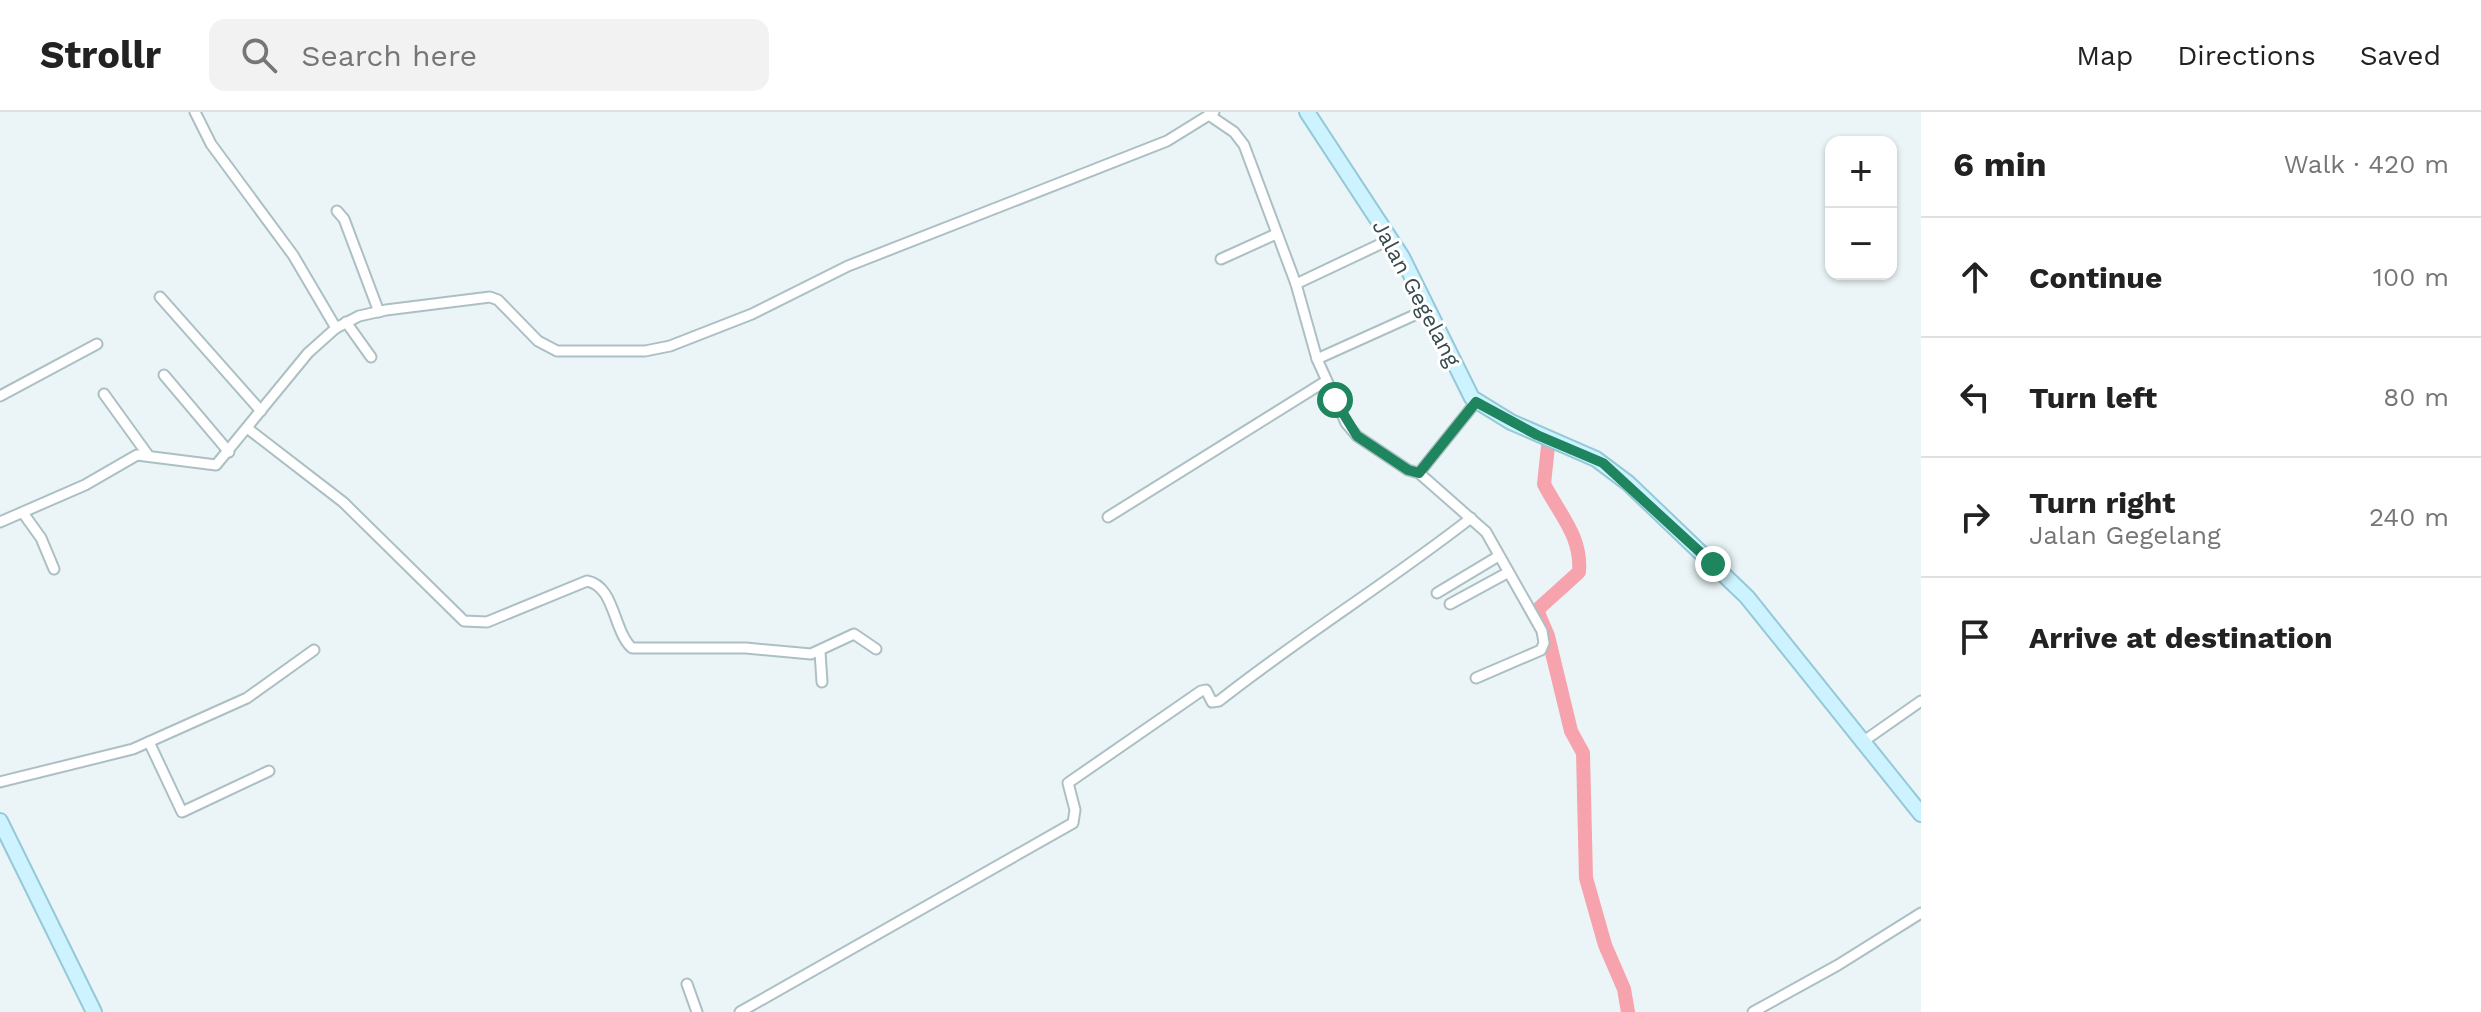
<!DOCTYPE html>
<meta charset="utf-8">
<style>
:root{--surface:#fff;--page:#f2f2f2;--text:#222;--muted:#767676;--line:#e0e0e0}
body{margin:0;font-family:"Work Sans",sans-serif;background:var(--page);color:var(--text)}
.controls{position:absolute;right:24px;top:24px;display:grid;overflow:hidden;border-radius:16px;box-shadow:0 2px 6px #0004}
.controls button{width:72px;height:72px;display:grid;place-items:center;padding:0;border:0;border-bottom:2px solid var(--line);background:var(--surface);color:var(--text);font:40px sans-serif}
.stop{position:absolute;width:24px;height:24px;margin:-18px;border:6px solid #1e855e;border-radius:50%;background:#fff}
.stop.end{background:#1e855e;border-color:#fff;box-shadow:0 2px 8px #0008}
.list{margin:0;padding:0;list-style:none}
h2{display:flex;justify-content:space-between;align-items:center;height:104px;margin:0;padding:0 32px;font-size:34px}
h2 small{font-size:26px;font-weight:400;color:var(--muted)}
.list li{display:grid;grid-template-columns:52px 1fr auto;gap:24px;align-items:center;box-sizing:border-box;height:120px;padding:0 32px;border-top:2px solid var(--line)}
.list b{display:block;font-size:30px;white-space:nowrap}
.list p{margin:0;font-size:26px;white-space:nowrap;color:var(--muted)}
.list em{font-size:26px;font-style:normal;color:var(--muted)}
.icon{flex:none;width:44px;height:44px;fill:none;stroke:currentColor;stroke-width:2;stroke-linecap:round;stroke-linejoin:round}
.map{position:relative;flex:none;width:1921px;height:900px;overflow:hidden}
header{display:flex;align-items:center;gap:48px;box-sizing:border-box;height:112px;padding:0 40px;background:var(--surface);border-bottom:2px solid var(--line)}
header strong{font-size:38px}
nav{display:flex;gap:44px;margin-inline-start:auto;font-size:28px}
.search{width:560px;height:72px;background:var(--page);display:flex;align-items:center;gap:20px;box-sizing:border-box;padding:0 28px;border-radius:16px;color:var(--muted);font-size:30px}
main{display:flex}
aside{flex:1;background:var(--surface)}
.map>svg:first-child{display:block}
.lines{fill:none;stroke-linecap:round;stroke-linejoin:round}
.river{stroke:#f7a3ad;stroke-width:14}
.street-casing{stroke:#acc0c3;stroke-width:13}
.secondary-casing{stroke:#95c9d7;stroke-width:18}
.street{stroke:#fff;stroke-width:9}
.secondary{stroke:#ccf3ff;stroke-width:14}
.route{stroke:#1e855e;stroke-width:10}
.labels{text-anchor:middle;stroke-width:6;stroke-linejoin:round;paint-order:stroke}
.street-label{font-size:22px;fill:#374a4c;stroke:#fff}
</style>
<header>
<strong>Strollr</strong>
<div class="search"><svg class="icon" aria-label="search" viewBox="0 0 24 24"><circle cx="10" cy="10" r="6"/><path d="M15 15l6 6"/></svg>Search here</div>
<nav><a>Map</a><a>Directions</a><a>Saved</a></nav>
</header>
<main>
<div class="map">
<svg width="1921" height="900" viewBox="0 0 1921 900">
<rect width="100%" height="100%" fill="#ebf5f7"/>
<g class="lines">
<!-- river -->
<path class="river" d="M1548,334L1544,372C1559,402 1582,424 1579,460L1537,498L1548,524L1571,619L1583,641L1586,766L1605,833L1624,877L1628,900"/>
<defs>
<g id="street">
<path d="M195,0L211,32L293,143L336,216"/>
<path d="M1209,3L1234,20L1244,33L1296,172L1317,247L1346,311L1357,324L1408,358L1419,361L1486,420L1542,519L1544,531L1541,538L1476,566"/>
<path d="M337,99L344,107L379,200"/>
<path d="M1221,147L1276,122"/>
<path d="M1296,172L1391,127"/>
<path d="M160,185L261,299"/>
<path d="M346,210L371,245"/>
<path d="M1317,247L1428,197"/>
<path d="M164,263L229,340"/>
<path d="M104,282L148,343"/>
<path d="M0,284L97,232"/>
<path d="M247,316L343,390L464,509L487,510L587,469C615,474 613,519 632,536H746L811,542L854,522L876,537"/>
<path d="M1419,361L1476,290"/>
<path d="M23,401L41,426L54,457"/>
<path d="M1108,405L1326,269"/>
<path d="M0,410L85,373L137,343L216,353L308,241L336,216L359,204L386,198L490,185L498,188L538,229L557,239H645L670,234L752,202L848,154L1167,29L1214,0"/>
<path d="M1437,481L1497,445"/>
<path d="M1450,492L1507,461"/>
<path d="M820,540L822,570"/>
<path d="M149,630L182,700L269,659"/>
<path d="M1861,631L1921,589"/>
<path d="M0,670L133,637L247,586L314,538"/>
<path d="M687,872L697,900"/>
<path d="M740,900L1073,711L1075,698L1068,671L1201,579L1206,578L1212,590L1219,589C1300,525 1389,470 1471,406"/>
<path d="M1753,900L1838,853L1921,801"/>
</g>
<g id="secondary">
<path d="M1307,0L1402,145L1472,286L1511,310L1596,347L1628,371L1747,485L1921,702"/>
<path d="M0,709L94,900"/>
</g>
</defs>
<!-- street casing -->
<use href="#street" class="street-casing"/>
<!-- secondary casing -->
<use href="#secondary" class="secondary-casing"/>
<!-- street -->
<use href="#street" class="street"/>
<!-- secondary -->
<use href="#secondary" class="secondary"/>
</g>
<g class="lines">
<!-- route -->
<path class="route" d="M1335,288L1357,324L1408,358L1419,361L1476,290L1537,323L1603,351L1713,452"/>
</g>
<g class="labels">
<!-- street labels -->
<g class="street-label">
<text transform="translate(1417 181) rotate(62)" y="8">Jalan Gegelang</text>
</g>
</g>
</svg>
<div class="controls">
<button>+</button>
<button>−</button>
</div>
<div class="stop" style="left:1335px;top:288px"></div>
<div class="stop end" style="left:1713px;top:452px"></div>
</div>
<aside>
<h2>6 min<small>Walk · 420 m</small></h2>
<ul class="list">
<li><svg class="icon" aria-label="ahead" viewBox="0 0 24 24"><path d="M12 20V5M6 11l6-6 6 6"/></svg><div><b>Continue</b></div><em>100 m</em></li>
<li><svg class="icon" aria-label="left" viewBox="0 0 24 24"><path d="M17 20v-9H6M10 6l-5 5 5 5"/></svg><div><b>Turn left</b></div><em>80 m</em></li>
<li><svg class="icon" aria-label="right" viewBox="0 0 24 24"><path d="M7 20v-9h11M14 6l5 5-5 5"/></svg><div><b>Turn right</b><p>Jalan Gegelang</p></div><em>240 m</em></li>
<li><svg class="icon" aria-label="arrive" viewBox="0 0 24 24"><path d="M6 21V4h12l-3 4 3 4H6"/></svg><div><b>Arrive at destination</b></div></li>
</ul>
</aside>
</main>
